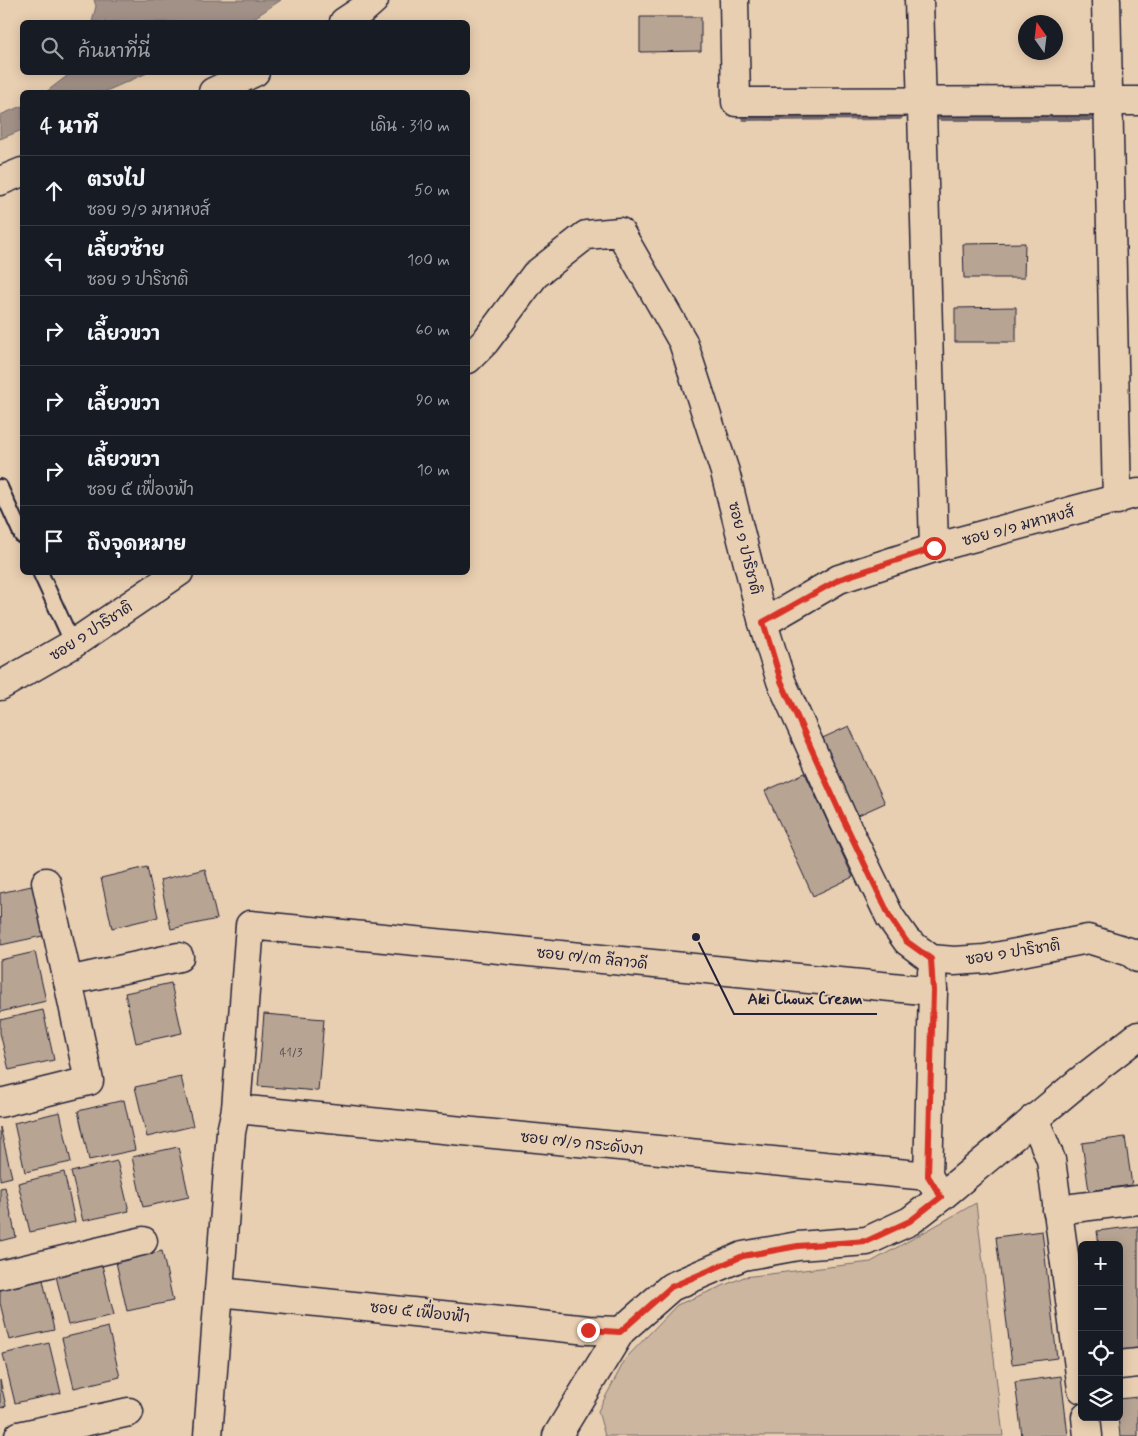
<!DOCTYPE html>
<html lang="th">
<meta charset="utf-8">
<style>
:root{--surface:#171b24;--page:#20242c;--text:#f1f3f6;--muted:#9ea1a6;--line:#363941}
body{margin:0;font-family:Mynerve,"Playpen Sans Thai",sans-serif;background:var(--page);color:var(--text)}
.controls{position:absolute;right:15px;bottom:15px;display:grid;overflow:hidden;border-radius:8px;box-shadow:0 2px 12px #0003}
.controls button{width:45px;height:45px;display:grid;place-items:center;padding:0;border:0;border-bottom:1px solid var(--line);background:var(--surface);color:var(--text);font:25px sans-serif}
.compass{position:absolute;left:1018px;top:15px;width:45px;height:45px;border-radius:50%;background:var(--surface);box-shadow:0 2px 12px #0003;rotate:346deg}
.stop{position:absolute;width:15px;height:15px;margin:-11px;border:4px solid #d93025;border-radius:50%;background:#fff}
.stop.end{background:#d93025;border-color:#fff;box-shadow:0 1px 5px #0008}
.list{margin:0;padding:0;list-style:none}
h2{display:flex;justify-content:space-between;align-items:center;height:65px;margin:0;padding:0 20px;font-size:21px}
h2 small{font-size:16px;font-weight:400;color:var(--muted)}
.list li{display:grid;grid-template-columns:32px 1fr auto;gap:15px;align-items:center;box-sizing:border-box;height:70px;padding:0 20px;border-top:1px solid var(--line)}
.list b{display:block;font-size:19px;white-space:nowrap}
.list p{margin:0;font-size:16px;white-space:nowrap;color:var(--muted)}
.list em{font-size:16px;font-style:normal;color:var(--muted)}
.icon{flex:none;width:28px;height:28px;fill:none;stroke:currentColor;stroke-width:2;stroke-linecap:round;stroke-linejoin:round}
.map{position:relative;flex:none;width:1138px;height:1436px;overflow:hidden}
.search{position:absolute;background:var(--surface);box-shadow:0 2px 12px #0003;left:20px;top:20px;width:450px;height:55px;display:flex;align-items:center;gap:12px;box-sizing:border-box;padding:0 18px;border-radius:8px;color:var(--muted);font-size:19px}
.panel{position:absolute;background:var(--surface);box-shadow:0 2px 12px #0003;left:20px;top:90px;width:450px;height:485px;border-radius:8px}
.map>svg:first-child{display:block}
.green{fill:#ccb6a0;stroke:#776c6e}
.water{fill:#a29187;stroke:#6f6569}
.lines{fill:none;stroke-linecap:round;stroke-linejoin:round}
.stream{stroke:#6f6569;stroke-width:8}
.building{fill:#b7a493;stroke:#22223b}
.lane-casing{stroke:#22223b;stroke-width:18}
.street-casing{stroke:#22223b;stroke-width:31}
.lane{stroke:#e9cfb1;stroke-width:14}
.street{stroke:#e9cfb1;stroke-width:28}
.route{stroke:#d93025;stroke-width:6}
.labels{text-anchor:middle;stroke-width:4;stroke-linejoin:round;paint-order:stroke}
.number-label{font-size:12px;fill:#474251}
.street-label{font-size:15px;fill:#22223b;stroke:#e9cfb1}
.leader{fill:none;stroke:#22223b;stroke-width:2}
.callout-dot{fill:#22223b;stroke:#e9cfb1;stroke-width:2}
.callout-label{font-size:16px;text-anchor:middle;font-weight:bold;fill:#22223b;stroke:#e9cfb1;stroke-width:4;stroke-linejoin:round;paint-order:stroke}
</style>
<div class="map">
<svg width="1138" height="1436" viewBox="0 0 1138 1436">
<rect width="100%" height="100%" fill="#e9cfb1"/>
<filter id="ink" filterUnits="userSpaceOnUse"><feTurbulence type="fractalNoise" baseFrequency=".02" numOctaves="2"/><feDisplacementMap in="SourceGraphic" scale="10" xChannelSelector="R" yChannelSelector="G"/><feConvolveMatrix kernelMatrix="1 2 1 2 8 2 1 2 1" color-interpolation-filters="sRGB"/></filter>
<g filter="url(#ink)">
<!-- green -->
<path class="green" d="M976,1203L1003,1436H605L598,1411L626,1358L677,1305L744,1277L871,1262Z"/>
<!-- water -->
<g class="water">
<path d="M94,0H281L248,22H92L96,6Z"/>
<path d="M71,73V72L147,73L104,92H46Z"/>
<path d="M22,106V130L0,139V115Z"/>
</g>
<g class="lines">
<!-- stream -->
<g class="stream">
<path d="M745,117L899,116"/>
<path d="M941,117H1097"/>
</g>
</g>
<!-- building -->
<g class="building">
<path d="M640,17H701V51L640,52Z"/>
<path d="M1025,243L1024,278H964L963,244Z"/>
<path d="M1016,307V342H955V308Z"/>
<path d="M849,726L885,803L854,817L818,740Z"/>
<path d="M805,773L853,877L813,896L765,791Z"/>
<path d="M147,867L158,917L112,928L101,878Z"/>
<path d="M205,869L217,919L171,929L160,880Z"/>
<path d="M36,885L47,935L1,945L0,893Z"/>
<path d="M35,952L46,1001L0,1012V960Z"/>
<path d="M171,983L182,1033L136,1043L125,993Z"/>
<path d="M43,1010L54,1060L9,1070L0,1033V1020Z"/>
<path d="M264,1014L324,1019L318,1091L258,1086Z"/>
<path d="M181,1077L193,1126L147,1137L135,1087Z"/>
<path d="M124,1100L135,1150L89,1160L78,1111Z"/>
<path d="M60,1112L71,1162L25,1172L14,1123Z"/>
<path d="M0,1127L12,1177L0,1180Z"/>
<path d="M1125,1137L1132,1185L1089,1191L1082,1143Z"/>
<path d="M178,1147L189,1197L143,1207L132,1157Z"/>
<path d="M117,1161L129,1211L83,1221L71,1172Z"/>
<path d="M64,1172L75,1222L30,1232L18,1183Z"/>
<path d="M5,1187L16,1237L0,1241V1188Z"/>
<path d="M1138,1226V1355L1119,1357V1245H1099L1097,1231Z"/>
<path d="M1042,1231L1057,1358L1012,1364L996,1237Z"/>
<path d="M162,1251L173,1301L127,1311L116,1262Z"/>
<path d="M102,1265L114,1315L68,1325L56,1276Z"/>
<path d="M43,1280L54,1330L9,1340L0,1303V1290Z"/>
<path d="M108,1327L120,1377L74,1388L62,1338Z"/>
<path d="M49,1343L61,1393L15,1403L3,1354Z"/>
<path d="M1061,1376L1068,1436H1022L1015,1382Z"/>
<path d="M0,1380L6,1406L0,1408Z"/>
<path d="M1138,1397V1436H1120L1118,1417H1119V1399Z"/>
</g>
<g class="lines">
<defs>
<g id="lane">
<path d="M0,487L22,536"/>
<path d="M40,572L73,644"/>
</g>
<g id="street">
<path d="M734,0L736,102L1138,101"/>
<path d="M919,0L934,548"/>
<path d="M1106,0L1117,500"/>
<path d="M344,22L365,8L374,0"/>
<path d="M213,92L255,72"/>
<path d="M0,181L22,172"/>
<path d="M468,359L485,342L535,275L586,235L620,232L683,342L725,472L763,623L781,681L843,819L890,917L907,941L931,959L954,961L985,959L1088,939L1130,952L1138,958"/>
<path d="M763,623L839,579L934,548L1138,493"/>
<path d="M0,686L73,644L179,572"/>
<path d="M932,972L933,991L928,1176L938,1192"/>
<path d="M68,981L179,957"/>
<path d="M0,1103L89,1081L68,981L46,882"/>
<path d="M236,1109L928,1176"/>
<path d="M1034,1118L1051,1160L1082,1389"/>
<path d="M1057,1210L1138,1200"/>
<path d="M0,1275L143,1241"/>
<path d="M219,1292L588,1330L621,1331"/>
<path d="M1119,1365L1138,1363"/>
<path d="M1086,1417L1088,1436"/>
<path d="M19,1436L129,1412"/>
<path d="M208,1436L231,1132L236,1109L250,925L933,991"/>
<path d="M557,1436L621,1331L671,1287L743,1256L798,1246L867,1241L910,1221L941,1197L1081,1080L1138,1036"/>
</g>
</defs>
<!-- lane casing -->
<use href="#lane" class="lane-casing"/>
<!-- street casing -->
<use href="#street" class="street-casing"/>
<!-- lane -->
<use href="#lane" class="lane"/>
<!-- street -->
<use href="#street" class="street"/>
</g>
</g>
<g class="lines" filter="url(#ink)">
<!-- route -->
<path class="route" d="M588,1330L620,1332L671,1287L743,1256L798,1246L867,1241L910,1221L941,1197L928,1176L933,991L931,959L906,941L890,917L843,819L781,681L763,622L840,579L934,548"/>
</g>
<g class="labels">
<!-- number labels -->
<g class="number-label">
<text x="291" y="1056">41/3</text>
</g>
<!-- street labels -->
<g class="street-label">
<text transform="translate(1018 526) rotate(-15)" y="5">ซอย ๑/๑ มหาหงส์</text>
<text transform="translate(745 548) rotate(76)" y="5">ซอย ๑ ปาริชาติ</text>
<text transform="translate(91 631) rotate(-33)" y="5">ซอย ๑ ปาริชาติ</text>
<text transform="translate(1013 952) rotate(-9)" y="5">ซอย ๑ ปาริชาติ</text>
<text transform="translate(592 958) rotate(6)" y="5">ซอย ๗/๓ ลีลาวดี</text>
<text transform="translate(582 1143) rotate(6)" y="5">ซอย ๗/๑ กระดังงา</text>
<text transform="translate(420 1312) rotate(6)" y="5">ซอย ๕ เฟื่องฟ้า</text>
</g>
</g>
<!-- callouts -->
<path class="leader" d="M696 937L734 1014H877"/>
<circle class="callout-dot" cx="696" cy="937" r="5"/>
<g class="callout-label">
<text x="805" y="1004">Aki Choux Cream</text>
</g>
</svg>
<div class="controls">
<button>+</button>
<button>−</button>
<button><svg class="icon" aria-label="locate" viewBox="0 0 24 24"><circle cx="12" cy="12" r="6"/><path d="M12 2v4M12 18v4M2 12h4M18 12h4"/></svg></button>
<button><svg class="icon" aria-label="layers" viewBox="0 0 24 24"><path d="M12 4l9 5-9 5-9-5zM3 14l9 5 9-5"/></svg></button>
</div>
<svg class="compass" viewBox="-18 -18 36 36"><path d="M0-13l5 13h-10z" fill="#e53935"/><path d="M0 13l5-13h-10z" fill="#9ea1a6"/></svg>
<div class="stop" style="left:934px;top:548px"></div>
<div class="stop end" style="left:588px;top:1330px"></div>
<div class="search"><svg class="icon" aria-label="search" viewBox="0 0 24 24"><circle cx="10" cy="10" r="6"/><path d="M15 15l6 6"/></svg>ค้นหาที่นี่</div>
<section class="panel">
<h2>4 นาที<small>เดิน · 310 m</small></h2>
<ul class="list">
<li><svg class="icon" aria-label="ahead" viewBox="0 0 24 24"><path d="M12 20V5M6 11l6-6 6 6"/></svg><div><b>ตรงไป</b><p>ซอย ๑/๑ มหาหงส์</p></div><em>50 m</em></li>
<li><svg class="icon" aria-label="left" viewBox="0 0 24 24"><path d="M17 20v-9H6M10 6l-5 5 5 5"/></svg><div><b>เลี้ยวซ้าย</b><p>ซอย ๑ ปาริชาติ</p></div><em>100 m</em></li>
<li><svg class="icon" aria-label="right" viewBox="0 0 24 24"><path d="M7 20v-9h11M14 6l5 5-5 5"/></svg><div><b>เลี้ยวขวา</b></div><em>60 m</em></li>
<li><svg class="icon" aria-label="right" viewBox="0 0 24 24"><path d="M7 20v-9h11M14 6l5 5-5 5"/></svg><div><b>เลี้ยวขวา</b></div><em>90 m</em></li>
<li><svg class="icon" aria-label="right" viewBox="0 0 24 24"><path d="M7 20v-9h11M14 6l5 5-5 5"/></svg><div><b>เลี้ยวขวา</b><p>ซอย ๕ เฟื่องฟ้า</p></div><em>10 m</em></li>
<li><svg class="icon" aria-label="arrive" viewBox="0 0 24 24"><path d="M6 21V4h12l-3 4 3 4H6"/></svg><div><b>ถึงจุดหมาย</b></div></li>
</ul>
</section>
</div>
